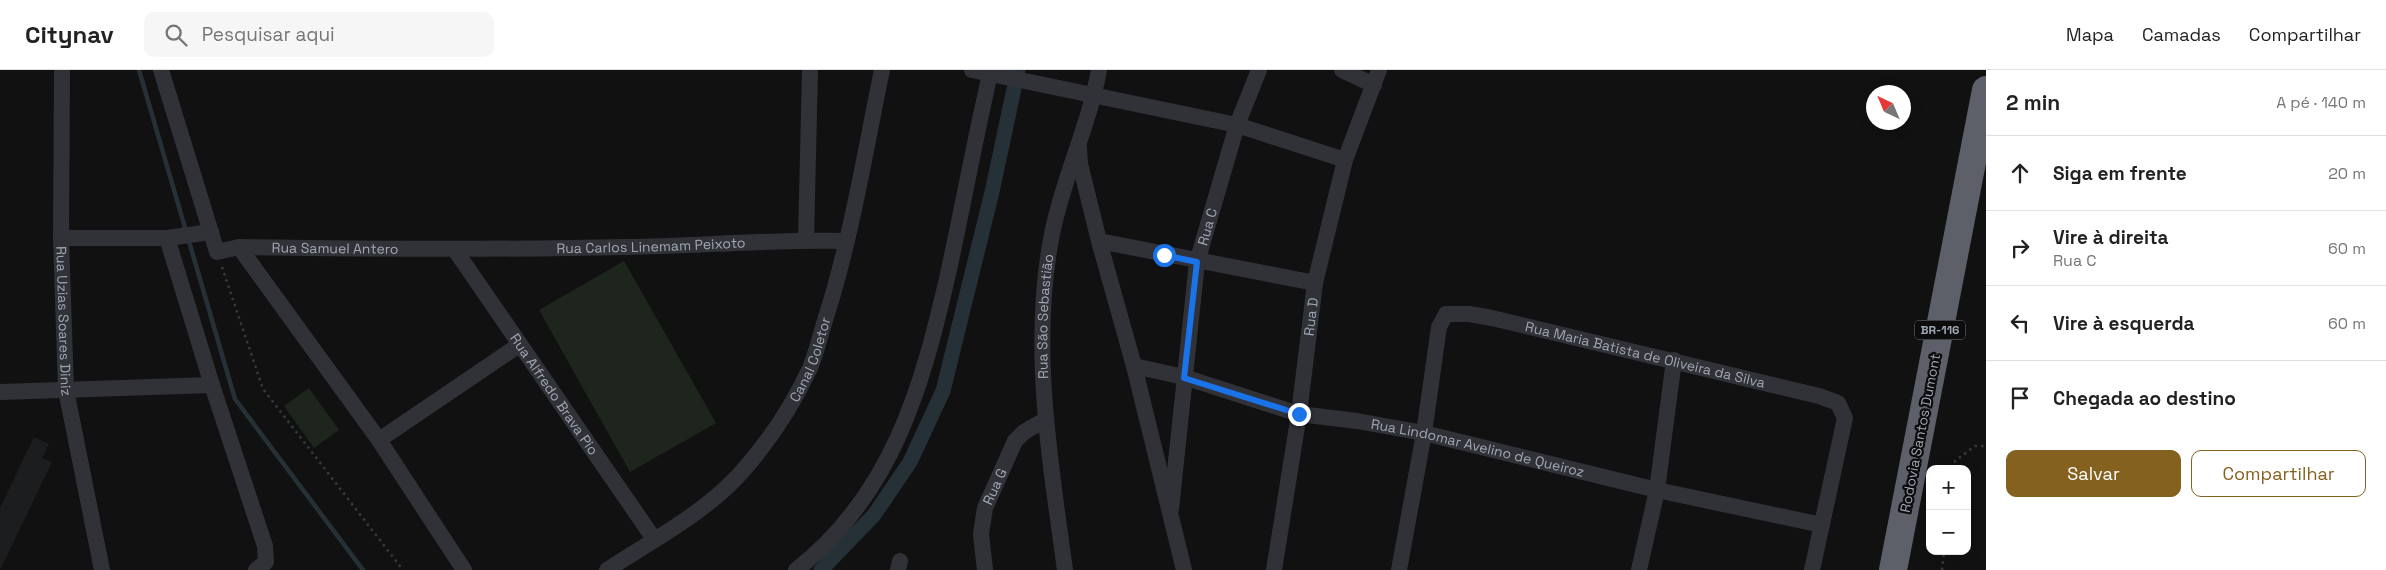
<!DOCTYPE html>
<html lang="pt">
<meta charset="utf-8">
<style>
:root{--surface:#fff;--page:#f6f6f6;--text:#222;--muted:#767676;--line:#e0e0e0;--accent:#85611f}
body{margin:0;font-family:"Space Grotesk",sans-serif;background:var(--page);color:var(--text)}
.controls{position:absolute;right:15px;bottom:15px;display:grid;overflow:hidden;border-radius:10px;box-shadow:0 2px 12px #0003}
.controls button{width:45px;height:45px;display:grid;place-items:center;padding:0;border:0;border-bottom:1px solid var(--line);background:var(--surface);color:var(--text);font:25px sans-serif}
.compass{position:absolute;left:1866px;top:15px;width:45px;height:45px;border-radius:50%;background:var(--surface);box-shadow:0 2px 12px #0003;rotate:316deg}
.stop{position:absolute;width:15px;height:15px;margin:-11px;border:4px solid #1a73e8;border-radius:50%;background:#fff}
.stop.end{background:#1a73e8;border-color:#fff;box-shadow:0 1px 5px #0008}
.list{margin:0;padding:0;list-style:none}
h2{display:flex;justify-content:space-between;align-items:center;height:65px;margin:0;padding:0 20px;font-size:21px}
h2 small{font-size:16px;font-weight:400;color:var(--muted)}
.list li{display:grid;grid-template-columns:32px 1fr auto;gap:15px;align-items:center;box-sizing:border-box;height:75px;padding:0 20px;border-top:1px solid var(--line)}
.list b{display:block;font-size:19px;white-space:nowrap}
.list p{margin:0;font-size:16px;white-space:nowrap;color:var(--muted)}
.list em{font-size:16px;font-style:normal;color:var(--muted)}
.actions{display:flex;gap:10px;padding:15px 20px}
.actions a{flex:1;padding:11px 0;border:1px solid var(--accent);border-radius:10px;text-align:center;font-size:18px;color:var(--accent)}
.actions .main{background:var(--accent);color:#fff}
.icon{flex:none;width:28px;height:28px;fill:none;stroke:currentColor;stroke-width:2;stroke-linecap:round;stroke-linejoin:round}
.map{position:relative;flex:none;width:1986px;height:500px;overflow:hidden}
header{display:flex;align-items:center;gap:30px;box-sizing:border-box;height:70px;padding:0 25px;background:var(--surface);border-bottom:1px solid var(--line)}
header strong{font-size:24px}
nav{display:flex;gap:28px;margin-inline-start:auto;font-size:18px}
.search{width:350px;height:45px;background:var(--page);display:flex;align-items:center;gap:12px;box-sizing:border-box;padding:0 18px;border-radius:10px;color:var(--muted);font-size:19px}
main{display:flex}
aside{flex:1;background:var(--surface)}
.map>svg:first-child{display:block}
.built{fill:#1c1d1f}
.green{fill:#1d251d}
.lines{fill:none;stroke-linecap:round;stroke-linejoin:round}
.stream{stroke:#263037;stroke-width:4.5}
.canal{stroke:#263037;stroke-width:15}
.path{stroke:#37393f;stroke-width:2.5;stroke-dasharray:2.5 4;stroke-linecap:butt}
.street{stroke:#313238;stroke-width:16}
.highway{stroke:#5d6069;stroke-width:28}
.route{stroke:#1a73e8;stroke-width:6}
.labels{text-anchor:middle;stroke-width:4.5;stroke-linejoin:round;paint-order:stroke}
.shield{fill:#0c0c0d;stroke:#747882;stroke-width:1}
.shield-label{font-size:12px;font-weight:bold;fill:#a0a7b4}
.street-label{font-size:14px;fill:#a0a7b4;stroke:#0c0c0d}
</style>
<header>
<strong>Citynav</strong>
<div class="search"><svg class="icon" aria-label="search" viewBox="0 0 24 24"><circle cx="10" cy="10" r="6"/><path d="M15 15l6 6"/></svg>Pesquisar aqui</div>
<nav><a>Mapa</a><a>Camadas</a><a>Compartilhar</a></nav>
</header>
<main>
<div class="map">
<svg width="1986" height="500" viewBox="0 0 1986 500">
<rect width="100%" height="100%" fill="#111112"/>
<!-- built -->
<path class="built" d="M34,367L49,374L42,388L52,392L0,500V438Z"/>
<!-- green -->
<g class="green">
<path d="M624,191L716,353L630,402L539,240Z"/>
<path d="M309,318L339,360L314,378L284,336Z"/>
</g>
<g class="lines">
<!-- stream -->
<path class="stream" d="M139,0L235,329L363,500"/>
<!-- canal -->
<path class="canal" d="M821,500L874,445L910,392L943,321L992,122L1018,0"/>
<!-- path -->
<g class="path">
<path d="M222,197L263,319L403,500"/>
<path d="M1954,399L1955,391L1975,376H1986"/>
<path d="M1942,500L1944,481"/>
</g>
<!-- street -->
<g class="street">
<path id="s1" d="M62,0L61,168L66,320L102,500"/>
<path id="s2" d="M161,0L217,182L239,177C368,179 496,180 625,177C699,176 773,169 847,171"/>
<path d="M972,0L1237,55L1345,90"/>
<path d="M1342,0L1374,15"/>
<path d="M1079,78L1080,94L1099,171L1134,296L1184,500"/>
<path d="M61,168H167L211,162"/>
<path d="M167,168L212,315L265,476L266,492L256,500"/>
<path d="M806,170L810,0"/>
<path d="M1099,171L1315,213"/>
<path d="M239,177L379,370L464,500"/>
<path id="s3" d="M455,180L654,469"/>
<path id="s4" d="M1134,296L1184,307L1299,344L1357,351L1424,363L1657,420L1822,455"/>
<path d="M0,322L212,315"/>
<path d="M379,370L519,275"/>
<path id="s5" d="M1171,439L1197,192L1237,55L1259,0"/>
<path id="s6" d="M607,500C651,471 703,444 739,405C768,373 792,337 810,298C817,281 821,262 827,244C852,164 865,82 882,0"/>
<path d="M796,500C892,425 922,318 948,204C963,136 975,68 991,0"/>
<path d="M898,500L900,491"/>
<path id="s7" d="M985,500L981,464L985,438L1015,371L1024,362L1045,350"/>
<path id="s8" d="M1065,500C1050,389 1030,276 1052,164C1063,108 1089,56 1099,0"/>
<path id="s9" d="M1274,500L1299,344L1315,213L1345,90L1379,0"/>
<path id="s10" d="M1399,500L1424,363L1439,257L1446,244H1469L1492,248L1819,326L1838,333L1845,348L1812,500"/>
<path d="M1639,500L1657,420L1674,290"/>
</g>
<!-- highway -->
<path class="highway" d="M1893,500L1986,20"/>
</g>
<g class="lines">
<!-- route -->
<path class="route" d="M1164,185L1197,192L1184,308L1299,344"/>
</g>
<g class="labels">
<!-- shield labels -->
<rect class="shield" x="1915" y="250.5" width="50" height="19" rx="4"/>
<g class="shield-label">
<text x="1940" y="264">BR-116</text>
</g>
<!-- street labels -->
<g class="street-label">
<text dy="5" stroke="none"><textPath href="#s5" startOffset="285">Rua C</textPath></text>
<text dy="5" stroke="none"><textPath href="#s2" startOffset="625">Rua Carlos Linemam Peixoto</textPath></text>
<text dy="5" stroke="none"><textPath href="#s2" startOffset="309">Rua Samuel Antero</textPath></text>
<text dy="5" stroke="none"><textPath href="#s9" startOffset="256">Rua D</textPath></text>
<text dy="5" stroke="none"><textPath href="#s8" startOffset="255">Rua São Sebastião</textPath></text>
<text dy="5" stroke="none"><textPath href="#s1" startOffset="251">Rua Uzias Soares Diniz</textPath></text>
<text dy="5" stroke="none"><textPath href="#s10" startOffset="465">Rua Maria Batista de Oliveira da Silva</textPath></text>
<text dy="5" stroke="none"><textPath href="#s6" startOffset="300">Canal Coletor</textPath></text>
<text dy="5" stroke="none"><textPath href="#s3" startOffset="175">Rua Alfredo Brava Pio</textPath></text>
<text transform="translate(1920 363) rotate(-79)" y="5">Rodovia Santos Dumont</text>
<text dy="5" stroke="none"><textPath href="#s4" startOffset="354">Rua Lindomar Avelino de Queiroz</textPath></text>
<text dy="5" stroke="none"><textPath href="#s7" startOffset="86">Rua G</textPath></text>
</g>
</g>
</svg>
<div class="controls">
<button>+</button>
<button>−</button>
</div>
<svg class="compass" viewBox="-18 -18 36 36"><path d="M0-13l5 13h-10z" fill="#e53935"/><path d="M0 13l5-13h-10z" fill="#767676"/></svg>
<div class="stop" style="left:1164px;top:185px"></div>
<div class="stop end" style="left:1299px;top:344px"></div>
</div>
<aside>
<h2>2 min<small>A pé · 140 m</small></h2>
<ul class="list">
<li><svg class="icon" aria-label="ahead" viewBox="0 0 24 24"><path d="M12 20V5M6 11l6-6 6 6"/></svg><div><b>Siga em frente</b></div><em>20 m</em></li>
<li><svg class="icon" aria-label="right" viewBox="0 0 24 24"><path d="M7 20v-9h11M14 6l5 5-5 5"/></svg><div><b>Vire à direita</b><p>Rua C</p></div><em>60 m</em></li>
<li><svg class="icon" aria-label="left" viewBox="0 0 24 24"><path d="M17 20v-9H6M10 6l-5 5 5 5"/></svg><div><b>Vire à esquerda</b></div><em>60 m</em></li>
<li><svg class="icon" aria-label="arrive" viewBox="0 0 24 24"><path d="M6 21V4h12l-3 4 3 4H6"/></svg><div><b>Chegada ao destino</b></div></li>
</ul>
<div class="actions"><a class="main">Salvar</a><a>Compartilhar</a></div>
</aside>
</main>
